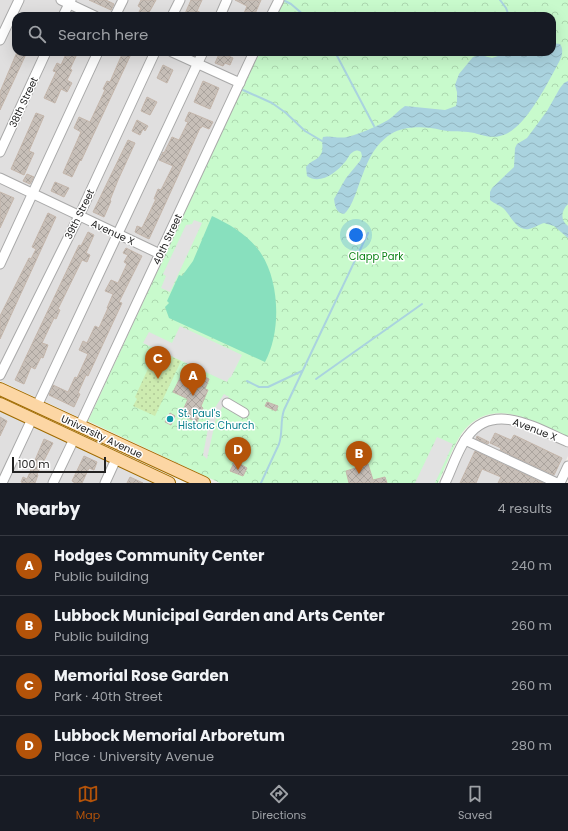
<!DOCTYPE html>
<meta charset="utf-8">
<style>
:root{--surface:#171b24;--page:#242831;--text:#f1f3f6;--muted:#9ea1a6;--line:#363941;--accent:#b45309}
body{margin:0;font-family:Poppins,sans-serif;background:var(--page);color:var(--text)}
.scale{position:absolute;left:12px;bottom:10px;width:94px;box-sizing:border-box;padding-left:4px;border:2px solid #222;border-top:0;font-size:11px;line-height:14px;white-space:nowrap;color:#222;-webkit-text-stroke:3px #fff;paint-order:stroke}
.you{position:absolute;left:356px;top:235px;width:14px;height:14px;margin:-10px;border:3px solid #fff;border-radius:50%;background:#1a73e8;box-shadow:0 0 0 6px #1a73e833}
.badge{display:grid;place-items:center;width:26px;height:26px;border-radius:50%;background:var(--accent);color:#fff;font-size:13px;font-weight:700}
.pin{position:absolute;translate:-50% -33px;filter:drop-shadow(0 1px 2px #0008)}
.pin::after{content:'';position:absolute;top:21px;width:14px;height:12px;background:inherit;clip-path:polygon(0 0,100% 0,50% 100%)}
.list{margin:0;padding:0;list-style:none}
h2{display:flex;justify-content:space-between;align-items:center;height:52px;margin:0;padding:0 16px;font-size:17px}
h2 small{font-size:13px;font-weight:400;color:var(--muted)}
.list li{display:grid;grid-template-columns:26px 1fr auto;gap:12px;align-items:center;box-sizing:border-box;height:60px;padding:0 16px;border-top:1px solid var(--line)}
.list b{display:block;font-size:15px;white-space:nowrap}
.list p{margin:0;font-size:13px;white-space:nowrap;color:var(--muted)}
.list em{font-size:13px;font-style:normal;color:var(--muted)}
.icon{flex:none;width:22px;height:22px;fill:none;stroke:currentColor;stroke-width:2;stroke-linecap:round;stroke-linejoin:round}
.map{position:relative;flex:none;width:568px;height:483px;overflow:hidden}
.search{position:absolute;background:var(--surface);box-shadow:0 4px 16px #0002;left:12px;right:12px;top:12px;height:44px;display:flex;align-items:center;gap:10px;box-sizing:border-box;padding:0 14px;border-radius:12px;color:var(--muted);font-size:15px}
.sheet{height:292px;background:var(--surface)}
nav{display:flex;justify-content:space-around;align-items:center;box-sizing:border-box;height:56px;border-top:1px solid var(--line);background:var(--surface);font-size:11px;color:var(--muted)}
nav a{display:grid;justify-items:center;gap:2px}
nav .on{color:var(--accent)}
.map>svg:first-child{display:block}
.residential{fill:#e0dfdf}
.park{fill:url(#park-crowns)}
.garden{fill:url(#garden-dots)}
.pitch{fill:#88e0be}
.parking{fill:#e2e2e2}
.water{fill:url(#water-waves)}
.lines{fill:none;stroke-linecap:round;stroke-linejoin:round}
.stream{stroke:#aad3df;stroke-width:2}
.building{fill:url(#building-cross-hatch);stroke:#c4b6ab}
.minor-casing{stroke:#a9a9a9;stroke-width:11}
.major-casing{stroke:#a06b00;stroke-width:14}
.minor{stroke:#fff;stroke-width:9}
.major{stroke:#fcd6a4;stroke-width:12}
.culture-dot{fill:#0f9aa8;stroke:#fff;stroke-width:1.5}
.labels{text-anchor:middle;stroke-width:3;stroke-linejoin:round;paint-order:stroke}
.street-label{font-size:10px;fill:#222;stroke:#fff}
.park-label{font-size:10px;fill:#0c8416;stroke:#fff}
.culture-label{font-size:10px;fill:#0d838f;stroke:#fff;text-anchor:start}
</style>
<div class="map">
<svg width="568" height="483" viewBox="0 0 568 483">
<defs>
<pattern id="park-crowns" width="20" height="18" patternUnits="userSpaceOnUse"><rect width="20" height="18" fill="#c8facc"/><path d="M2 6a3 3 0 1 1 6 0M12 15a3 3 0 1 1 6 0" fill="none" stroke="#acd6af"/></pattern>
<pattern id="garden-dots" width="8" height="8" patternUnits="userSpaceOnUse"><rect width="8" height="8" fill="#cdebb0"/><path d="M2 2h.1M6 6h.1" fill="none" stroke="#b0c997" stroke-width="1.8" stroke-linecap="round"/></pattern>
<pattern id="water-waves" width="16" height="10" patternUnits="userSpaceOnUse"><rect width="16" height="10" fill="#aad3df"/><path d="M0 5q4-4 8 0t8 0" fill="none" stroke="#92b5bf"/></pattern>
<pattern id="building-cross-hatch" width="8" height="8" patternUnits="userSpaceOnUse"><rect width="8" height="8" fill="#c7bfb8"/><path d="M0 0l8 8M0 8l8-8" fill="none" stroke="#aba49e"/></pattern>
</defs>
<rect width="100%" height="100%" fill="#f2efe9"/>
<!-- residential -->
<g class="residential">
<path d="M0,0H275L267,16H16V52H250L79,417H78L0,381Z"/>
<path d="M0,410L156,483H0Z"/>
<path d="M496,423L517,425L568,448V456L555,483H450L471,438L483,428Z"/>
</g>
<!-- park -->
<path class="park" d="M283,0H568V437C535,422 491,394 462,433C452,448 446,467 438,483H220L88,421L259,52H552V16H276Z"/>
<!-- garden -->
<path class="garden" d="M159,351L181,361L155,416L133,406L137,399L135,397L152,360L155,361Z"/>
<!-- pitch -->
<path class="pitch" d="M212,216C229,224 246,234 257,248C280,276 282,331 265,362L169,318L165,307L169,303L167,301L179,275L182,276L193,261Z"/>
<!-- parking -->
<g class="parking">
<path d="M194,220L202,223L170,292L161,288L166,276L163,274L186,225L192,224Z"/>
<path d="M180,326L242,355L231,377L229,378L227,382L143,343L149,332L172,343Z"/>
<path d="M224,394L227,396H229L216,418L207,459L203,455L210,418L216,406Z"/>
<path d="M437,437L453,444L435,483H415Z"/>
</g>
<!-- water -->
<g class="water">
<path d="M552,43L560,44C564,50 562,56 559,62C548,82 524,132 500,136C488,139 479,133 468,132C459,131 449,132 441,130C425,126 404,126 391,134C370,147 364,172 356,193C353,200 350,209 344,214C336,213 335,206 334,199L346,178L360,161L362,156L361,152C358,150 356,150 353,152C349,154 348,159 345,162C336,173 320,185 307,176L306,167C310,161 318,160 321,154C324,149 321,142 323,137C329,135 338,139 347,137C359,134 378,126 388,120C394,116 399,110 405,106L445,110L456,106L457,101V92L455,85L459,74L473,57L480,55L492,58L510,52H552Z"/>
<path d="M568,81V204C561,211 560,220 568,226V238L554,226L544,223C540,224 534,228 529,229C517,231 512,218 505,210C501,205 494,204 490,200V192L492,188L514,167L515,148L517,144L527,138L547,111L560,88L564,83Z"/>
</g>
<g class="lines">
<!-- stream -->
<g class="stream">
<path d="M500,0L506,8L509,16"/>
<path d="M285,1L291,4L305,16"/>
<path d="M335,52L374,126"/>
<path d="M243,90L272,103L286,113L305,131L322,141"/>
<path d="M316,379L422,304"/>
<path d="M247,381L259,387H268L302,371"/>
<path d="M261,483L279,444C283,433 280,421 284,410L368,233"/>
</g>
</g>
<!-- building -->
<g class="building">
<path d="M89,0H106L114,4L111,10Z"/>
<path d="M141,0H156L147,16H137L141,8L138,6Z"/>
<path d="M191,0H202L197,11L208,16H184Z"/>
<path d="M235,0H261L254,16H243L247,6Z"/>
<path d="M17,52H27L0,110V92Z"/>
<path d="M67,52H78L70,69L72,70L67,80L72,83L67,92L61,89L55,103L44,98L56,72L53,71L57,63L61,65Z"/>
<path d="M123,52H132L81,161L80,160L72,177L63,173L81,132L74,128L79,117L90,122L105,90L103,89L107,81L110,82Z"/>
<path d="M220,52L233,58L230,65L225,63L223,66L215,63Z"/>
<path d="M163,65L173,70L167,83L157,78Z"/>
<path d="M203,81L219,88L210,109L194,102Z"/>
<path d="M147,97L157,102L150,115L141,111Z"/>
<path d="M189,112L213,122L209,129L202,126L201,128H200L149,239L135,232L137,226L142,228L156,199H154L158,189L161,190L173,166L159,160L163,152L164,153L172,137L179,140L188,122L185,121Z"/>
<path d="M36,113L44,116L29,151L34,153L24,175L11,169Z"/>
<path d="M137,120L148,126L145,131L143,129L140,135L132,131Z"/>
<path d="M128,140L135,143L118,180L110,200L111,201L104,217L93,212Z"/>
<path d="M27,174L34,177L30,184L23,181Z"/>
<path d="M55,182L69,188L64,197L51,191Z"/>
<path d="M0,192L14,198L0,228Z"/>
<path d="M48,213L56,217L0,339V316L29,258L31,259L36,249L32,247Z"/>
<path d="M88,232L94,235L86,253L90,255L87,262L82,260L58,309L60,310L56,319L54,318L42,343L48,345L43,358L41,357L35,369L31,367L24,384L15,380L79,245L81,246Z"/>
<path d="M126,248L142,256L119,302L122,303L88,376L86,375L78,393L80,394L74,407L49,395L53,385L68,392L75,377L77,378L88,354L79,350L83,341L87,343L95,326L99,328L108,308H107L113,294L105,291L111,280L118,283L127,264L124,262L128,255L123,253Z"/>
<path d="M185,368L209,379L205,389L208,390L201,406L203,408L197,422L181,415L188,399L173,392Z"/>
<path d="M267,402L278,406L276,411L265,406Z"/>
<path d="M170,413L175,416L171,425L165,422Z"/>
<path d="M0,417L7,421L0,436Z"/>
<path d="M495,433L511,440L514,435L562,458L555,473L554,475L500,450L501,448L490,443Z"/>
<path d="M477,436L489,442L488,444L476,439Z"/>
<path d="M44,439L53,443L37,474L38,475L35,483H24L21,482L23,477L27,479Z"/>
<path d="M475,451L543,483H498L501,477L482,469L476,483H460Z"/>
<path d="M84,456L97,462L94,470L89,468L82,483H75L72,481Z"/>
<path d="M235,461L247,468L243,476L230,471Z"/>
<path d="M368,464L373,480L385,477L387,483H349L346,471Z"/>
<path d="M130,477L143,483H127Z"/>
</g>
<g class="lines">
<defs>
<g id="minor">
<path d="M61,0L95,16"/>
<path d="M63,16L71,0"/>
<path d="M115,16L123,0"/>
<path d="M172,16L180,0"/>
<path d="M220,16L227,0"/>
<path d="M271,16L279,0"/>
<path d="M0,40L19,0"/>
<path d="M172,52L240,83"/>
<path d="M0,152L46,52"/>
<path d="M0,178L160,254"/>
<path d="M0,264L98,52"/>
<path d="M0,375L79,216L155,52"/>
<path d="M227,403L244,413"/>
<path d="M37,406L203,52"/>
<path d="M80,425L254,52"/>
<path d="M465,440L557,483"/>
<path d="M2,483L32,419"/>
<path d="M53,483L74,439"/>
<path d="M105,483L116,459"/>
<path d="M445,483C452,469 458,448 468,436C494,401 538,429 568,442"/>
<path d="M560,483L568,466"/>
</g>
<g id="major">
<path d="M0,389L204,483"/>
<path d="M0,404L169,483"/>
</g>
</defs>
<!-- minor casing -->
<use href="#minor" class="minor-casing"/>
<!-- major casing -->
<use href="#major" class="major-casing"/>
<!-- minor -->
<use href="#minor" class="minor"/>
<!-- major -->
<use href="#major" class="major"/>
</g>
<!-- markers -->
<circle class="culture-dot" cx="170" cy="419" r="4"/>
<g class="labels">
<!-- street labels -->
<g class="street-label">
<text transform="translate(23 102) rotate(-65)" y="4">38th Street</text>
<text transform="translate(79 214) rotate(-64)" y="4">39th Street</text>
<text transform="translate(113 232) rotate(25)" y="4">Avenue X</text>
<text transform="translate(167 239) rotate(-65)" y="4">40th Street</text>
<text transform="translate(535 429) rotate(21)" y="4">Avenue X</text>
<text transform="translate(102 436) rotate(25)" y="4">University Avenue</text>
</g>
<!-- park labels -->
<g class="park-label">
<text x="376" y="260">Clapp Park</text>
</g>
<!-- culture labels -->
<g class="culture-label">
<text x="178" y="417">St. Paul's<tspan x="178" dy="12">Historic Church</tspan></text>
</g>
</g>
</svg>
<div class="scale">100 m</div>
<div class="you"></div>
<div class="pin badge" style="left:193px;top:396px">A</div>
<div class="pin badge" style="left:359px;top:474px">B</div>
<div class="pin badge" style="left:158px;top:379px">C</div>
<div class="pin badge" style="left:238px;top:470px">D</div>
<div class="search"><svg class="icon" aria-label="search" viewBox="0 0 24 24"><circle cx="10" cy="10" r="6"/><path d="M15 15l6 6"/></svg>Search here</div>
</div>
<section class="sheet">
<h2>Nearby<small>4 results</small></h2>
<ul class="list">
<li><span class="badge">A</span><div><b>Hodges Community Center</b><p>Public building</p></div><em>240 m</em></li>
<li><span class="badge">B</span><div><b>Lubbock Municipal Garden and Arts Center</b><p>Public building</p></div><em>260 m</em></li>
<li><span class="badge">C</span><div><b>Memorial Rose Garden</b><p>Park · 40th Street</p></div><em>260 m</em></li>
<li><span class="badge">D</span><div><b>Lubbock Memorial Arboretum</b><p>Place · University Avenue</p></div><em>280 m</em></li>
</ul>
</section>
<nav>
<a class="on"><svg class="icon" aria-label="map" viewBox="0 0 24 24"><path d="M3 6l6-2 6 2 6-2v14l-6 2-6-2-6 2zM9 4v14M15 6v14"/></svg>Map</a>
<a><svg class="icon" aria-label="directions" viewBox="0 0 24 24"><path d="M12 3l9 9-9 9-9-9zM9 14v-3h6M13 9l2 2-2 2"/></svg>Directions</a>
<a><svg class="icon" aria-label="saved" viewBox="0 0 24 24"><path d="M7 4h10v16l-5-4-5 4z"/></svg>Saved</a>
</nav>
